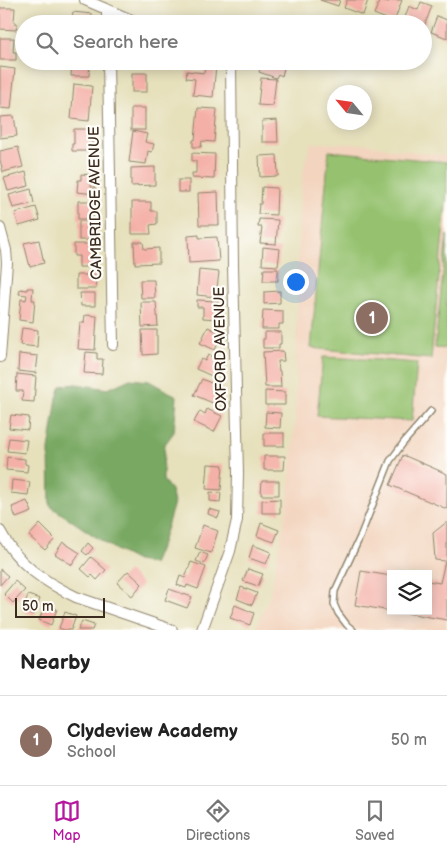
<!DOCTYPE html>
<style>
:root{--surface:#fff;--page:#f2f2f2;--text:#222;--muted:#767676;--line:#e0e0e0;--accent:#b5179e}
body{margin:0;font-family:"Balsamiq Sans",sans-serif;background:var(--page);color:var(--text)}
.controls{position:absolute;right:15px;bottom:15px;display:grid;overflow:hidden;border-radius:0px;box-shadow:0 2px 12px #0003}
.controls button{width:45px;height:45px;display:grid;place-items:center;padding:0;border:0;border-bottom:1px solid var(--line);background:var(--surface);color:var(--text);font:25px sans-serif}
.compass{position:absolute;left:327px;top:85px;width:45px;height:45px;border-radius:50%;background:var(--surface);box-shadow:0 2px 12px #0003;rotate:299deg}
.scale{position:absolute;left:15px;bottom:12px;width:90px;box-sizing:border-box;padding-left:5px;border:2px solid #3b2a1e;border-top:0;font-size:14px;line-height:18px;white-space:nowrap;color:#3b2a1e;-webkit-text-stroke:4px #fdfcf7;paint-order:stroke}
.you{position:absolute;left:295px;top:281px;width:18px;height:18px;margin:-12px;border:4px solid #fff;border-radius:50%;background:#1a73e8;box-shadow:0 0 0 8px #1a73e833}
.badge{display:grid;place-items:center;width:32px;height:32px;border-radius:50%;background:var(--accent);color:#fff;font-size:16px;font-weight:700}
.pin{position:absolute;translate:-50% -50%;border:2px solid #fff;box-shadow:0 1px 5px #0006}
.list{margin:0;padding:0;list-style:none}
h2{display:flex;justify-content:space-between;align-items:center;height:65px;margin:0;padding:0 20px;font-size:21px}
h2 small{font-size:16px;font-weight:400;color:var(--muted)}
.list li{display:grid;grid-template-columns:32px 1fr auto;gap:15px;align-items:center;box-sizing:border-box;height:90px;padding:0 20px;border-top:1px solid var(--line)}
.list b{display:block;font-size:19px;white-space:nowrap}
.list p{margin:0;font-size:16px;white-space:nowrap;color:var(--muted)}
.list em{font-size:16px;font-style:normal;color:var(--muted)}
.icon{flex:none;width:28px;height:28px;fill:none;stroke:currentColor;stroke-width:2;stroke-linecap:round;stroke-linejoin:round}
.map{position:relative;flex:none;width:447px;height:630px;overflow:hidden}
.search{position:absolute;background:var(--surface);box-shadow:0 2px 12px #0003;left:15px;right:15px;top:15px;height:55px;display:flex;align-items:center;gap:12px;box-sizing:border-box;padding:0 18px;border-radius:28px;color:var(--muted);font-size:19px}
.sheet{height:155px;background:var(--surface)}
nav{display:flex;justify-content:space-around;align-items:center;box-sizing:border-box;height:70px;border-top:1px solid var(--line);background:var(--surface);font-size:14px;color:var(--muted)}
nav a{display:grid;justify-items:center;gap:2px}
nav .on{color:var(--accent)}
.map>svg:first-child{display:block}
.built{fill:#f3d4be;fill-rule:evenodd}
.green{fill:#96c270;stroke:#687647}
.forest{fill:#78a862;stroke:#5a6940}
.building{fill:#f4b0a7}
.lines{fill:none;stroke-linecap:round;stroke-linejoin:round}
.service-casing{stroke:#90856c;stroke-width:8}
.minor-casing{stroke:#90856c;stroke-width:12}
.service{stroke:#fff;stroke-width:5}
.minor{stroke:#fff;stroke-width:10}
.labels{text-anchor:middle;stroke-width:4.5;stroke-linejoin:round;paint-order:stroke}
.street-label{font-size:15px;fill:#3b2a1e;stroke:#fdfcf7}
</style>
<div class="map">
<svg width="447" height="630" viewBox="0 0 447 630">
<rect width="100%" height="100%" fill="#fdfcf7"/>
<filter id="ink" filterUnits="userSpaceOnUse"><feTurbulence type="fractalNoise" baseFrequency=".02" numOctaves="2"/><feDisplacementMap in="SourceGraphic" scale="10" xChannelSelector="R" yChannelSelector="G"/><feConvolveMatrix kernelMatrix="1 2 1 2 8 2 1 2 1" color-interpolation-filters="sRGB"/></filter>
<filter id="wash" filterUnits="userSpaceOnUse"><feTurbulence type="fractalNoise" baseFrequency=".0096" numOctaves="4" result="noise"/><feDisplacementMap in="SourceGraphic" scale="20" xChannelSelector="R" yChannelSelector="G"/><feGaussianBlur stdDeviation="1.12" result="paint"/><feColorMatrix in="noise" values="0 0 0 0 0 0 0 0 0 0 0 0 0 0 0 0 0 1.4 0 .05"/><feComposite in="paint" operator="in"/></filter>
<g filter="url(#wash)">
<rect width="100%" height="100%" fill="#e6e0bb"/>
<!-- built -->
<path class="built" d="M311,143L339,144H367L385,148L447,156V630H255L270,595L288,501L295,422L299,215L302,179L306,159ZM391,574H428V611H391Z"/>
<!-- green -->
<g class="green">
<path d="M329,151L447,162V193L431,359L311,348Z"/>
<path d="M447,235V348L435,347Z"/>
<path d="M323,357L380,360L417,363L412,421L317,416Z"/>
</g>
<!-- forest -->
<path class="forest" d="M130,379L149,381L165,390L177,396L174,432L165,444L163,466V480L171,490L174,503L162,543L153,564L137,561L116,550L96,537L50,506L49,450L57,398L61,386L76,384L108,389Z"/>
<g id="blocks">
<!-- building -->
<g class="building">
<path d="M320,0H340L338,6Z"/>
<path d="M347,0H368L363,15L344,8Z"/>
<path d="M380,0L389,2V0H402L394,22L374,14Z"/>
<path d="M421,2L432,6L423,29V24L403,23L409,6L418,10Z"/>
<path d="M0,8H15L14,23H17L16,30L0,29Z"/>
<path d="M73,12L92,14L91,24H71Z"/>
<path d="M437,16L447,20V38L431,32Z"/>
<path d="M0,38H14L13,52H16V60H0Z"/>
<path d="M72,61H90L89,76H71Z"/>
<path d="M263,61H282L280,67L284,68L282,76L278,74L276,78L259,72Z"/>
<path d="M205,64L216,65L213,97L193,95L195,79L186,78L187,71L204,73Z"/>
<path d="M0,67L15,69L11,109L0,108Z"/>
<rect x="132" y="73" width="15" height="19"/>
<path d="M261,78L276,79L273,106L258,105Z"/>
<path d="M74,84L92,86L89,121L71,119Z"/>
<rect x="131" y="108" width="14" height="22"/>
<path d="M198,108L217,109L214,142L202,141L201,147H193V140H195Z"/>
<path d="M14,116L17,136L0,138V117Z"/>
<path d="M277,120L278,142H262V121Z"/>
<path d="M74,129H92V151H72V144H74Z"/>
<path d="M133,131L147,134L145,142L154,144L152,152L148,151L146,164L129,162Z"/>
<path d="M18,147L23,167L3,172L0,160V151Z"/>
<path d="M192,153L215,154L214,179L192,178V173H196V161H192Z"/>
<path d="M277,155L278,176L260,177L259,156Z"/>
<path d="M155,167V185L131,186V168Z"/>
<path d="M26,172L29,186L8,191L4,178Z"/>
<path d="M81,174L92,175L91,187H95V194L77,192L78,180H81Z"/>
<rect x="178" y="180" width="11" height="12"/>
<path d="M262,187L277,188L276,215L258,214L259,204H261Z"/>
<path d="M31,189L34,203L13,208L9,195Z"/>
<path d="M218,192L219,225H199L198,193Z"/>
<path d="M78,201H94L93,219H78Z"/>
<path d="M132,202H151V211H157V224L150,225L151,234H132Z"/>
<path d="M36,207L40,220L19,226L15,213Z"/>
<path d="M259,219L278,220L276,244L260,243L262,227H258Z"/>
<rect x="79" y="221" width="15" height="19"/>
<path d="M199,235V238L217,237L219,261L189,263L188,236Z"/>
<path d="M39,240L44,263L30,267L24,243Z"/>
<path d="M134,242H143L144,249L159,248V263L135,264Z"/>
<path d="M74,244H95V267H79V256H74Z"/>
<path d="M263,247L280,249L278,266L262,265Z"/>
<path d="M264,269H278V281H263Z"/>
<path d="M199,270L219,272L216,297L197,295Z"/>
<path d="M76,275H95L96,289H76Z"/>
<path d="M140,280H154L155,298H141Z"/>
<path d="M27,288H33L32,300H35L33,322L19,320L21,299L26,300L27,295L19,294L20,289L27,290Z"/>
<path d="M280,291V303L264,304V292Z"/>
<path d="M80,293H95V306H81Z"/>
<path d="M197,300L218,301L217,319L203,318V307H197Z"/>
<path d="M141,302H156L158,326L142,327Z"/>
<path d="M263,310L283,311V324H279V329H262Z"/>
<path d="M85,315L97,316L95,350L78,349L80,323H84Z"/>
<path d="M208,327L222,334L215,350L200,343Z"/>
<path d="M22,328L38,330L37,347L20,345Z"/>
<path d="M142,330H157V354L143,355Z"/>
<path d="M265,332H281V344H279V348H263V339H265Z"/>
<path d="M283,351L284,361H278L279,371H280L281,387H265L263,352Z"/>
<path d="M86,352L97,353V359H103L102,374L84,373Z"/>
<path d="M19,354L38,356L36,373L18,371Z"/>
<path d="M208,355L222,361L214,377L196,369L201,359L205,361Z"/>
<path d="M17,374L36,376L34,402L22,401L23,391H16Z"/>
<path d="M202,379L222,388L215,404L194,395Z"/>
<path d="M265,391L285,392V405H265Z"/>
<path d="M207,409L222,416L214,432L194,422L200,411L205,414Z"/>
<path d="M266,412L281,413L280,428L265,427Z"/>
<path d="M11,415L29,417L28,430L9,428Z"/>
<rect x="264" y="433" width="20" height="13"/>
<path d="M9,438L27,440L25,453L7,451Z"/>
<path d="M403,455L447,474V509L390,485Z"/>
<path d="M264,456H285L284,470H264Z"/>
<path d="M7,457L25,459V464L28,465L27,472L6,470Z"/>
<path d="M208,464L223,465L221,490L206,489Z"/>
<path d="M12,480L30,482L28,495L11,493Z"/>
<path d="M262,481H279V495H261Z"/>
<path d="M210,492L221,493L220,502L210,501Z"/>
<path d="M280,499V513H262V500Z"/>
<path d="M27,501L32,512L16,518L12,507Z"/>
<path d="M209,509L220,512L218,518L208,514Z"/>
<path d="M447,522V620L401,612V611H428V581L440,583L445,561L435,560L433,533Z"/>
<path d="M261,523L279,530L274,542L257,536Z"/>
<path d="M40,524L55,539L45,550L29,536Z"/>
<path d="M203,525L218,531L211,553L195,548Z"/>
<path d="M63,542L80,553L72,565L55,554Z"/>
<path d="M88,543L93,548L87,555L82,551Z"/>
<path d="M253,545L271,552L266,564L249,558Z"/>
<path d="M200,552L208,555L204,564L196,561Z"/>
<path d="M91,557L106,570L97,580L92,575L90,577L81,569Z"/>
<path d="M191,562L206,567L198,589L187,585L186,588L177,585L180,576L185,578Z"/>
<path d="M0,569L8,576L0,585Z"/>
<path d="M248,569L263,574L258,586L243,581Z"/>
<path d="M128,571L142,584L132,596L117,583Z"/>
<path d="M361,571L391,576V611L355,605Z"/>
<path d="M15,581L25,590L13,603L4,594Z"/>
<path d="M241,587L257,593L252,605L237,599Z"/>
<path d="M169,589L192,597L187,608L165,600Z"/>
<path d="M28,595L40,599L34,615L22,611Z"/>
<path d="M45,605L57,609L51,625L39,620Z"/>
<path d="M235,605L254,613L250,625L230,618Z"/>
<path d="M65,612L76,616L71,630H64L59,628Z"/>
<path d="M82,621L94,625L92,630H78Z"/>
</g>
</g>
</g>
<g filter="url(#ink)">
<use href="#blocks" fill-opacity="0" stroke="#90856c" stroke-width="1"/>
<g class="lines">
<defs>
<path id="service" d="M353,630L347,625L338,613L334,604L335,591L360,537L390,461L404,442L431,411"/>
<g id="minor">
<path d="M85,0L141,24"/>
<path d="M107,10V24"/>
<path d="M108,61L113,345"/>
<path d="M0,228L6,250L7,263L0,357"/>
<path d="M0,531C17,564 43,581 76,597L172,630"/>
<path d="M202,630L230,551L237,520L238,473L233,266L231,61"/>
</g>
</defs>
<!-- service casing -->
<use href="#service" class="service-casing"/>
<!-- minor casing -->
<use href="#minor" class="minor-casing"/>
<!-- service -->
<use href="#service" class="service"/>
<!-- minor -->
<use href="#minor" class="minor"/>
</g>
</g>
<g class="labels">
<!-- street labels -->
<g class="street-label">
<text transform="translate(95 203) rotate(-91)" y="5">CAMBRIDGE AVENUE</text>
<text transform="translate(220 349) rotate(-91)" y="5">OXFORD AVENUE</text>
</g>
</g>
</svg>
<div class="controls">
<button><svg class="icon" aria-label="layers" viewBox="0 0 24 24"><path d="M12 4l9 5-9 5-9-5zM3 14l9 5 9-5"/></svg></button>
</div>
<svg class="compass" viewBox="-18 -18 36 36"><path d="M0-13l5 13h-10z" fill="#e53935"/><path d="M0 13l5-13h-10z" fill="#767676"/></svg>
<div class="scale">50 m</div>
<div class="you"></div>
<div class="pin badge" style="left:372px;top:318px;background:#8d6e63">1</div>
<div class="search"><svg class="icon" aria-label="search" viewBox="0 0 24 24"><circle cx="10" cy="10" r="6"/><path d="M15 15l6 6"/></svg>Search here</div>
</div>
<section class="sheet">
<h2>Nearby<small></small></h2>
<ul class="list">
<li><span class="badge" style="background:#8d6e63">1</span><div><b>Clydeview Academy</b><p>School</p></div><em>50 m</em></li>
</ul>
</section>
<nav>
<a class="on"><svg class="icon" aria-label="map" viewBox="0 0 24 24"><path d="M3 6l6-2 6 2 6-2v14l-6 2-6-2-6 2zM9 4v14M15 6v14"/></svg>Map</a>
<a><svg class="icon" aria-label="directions" viewBox="0 0 24 24"><path d="M12 3l9 9-9 9-9-9zM9 14v-3h6M13 9l2 2-2 2"/></svg>Directions</a>
<a><svg class="icon" aria-label="saved" viewBox="0 0 24 24"><path d="M7 4h10v16l-5-4-5 4z"/></svg>Saved</a>
</nav>
